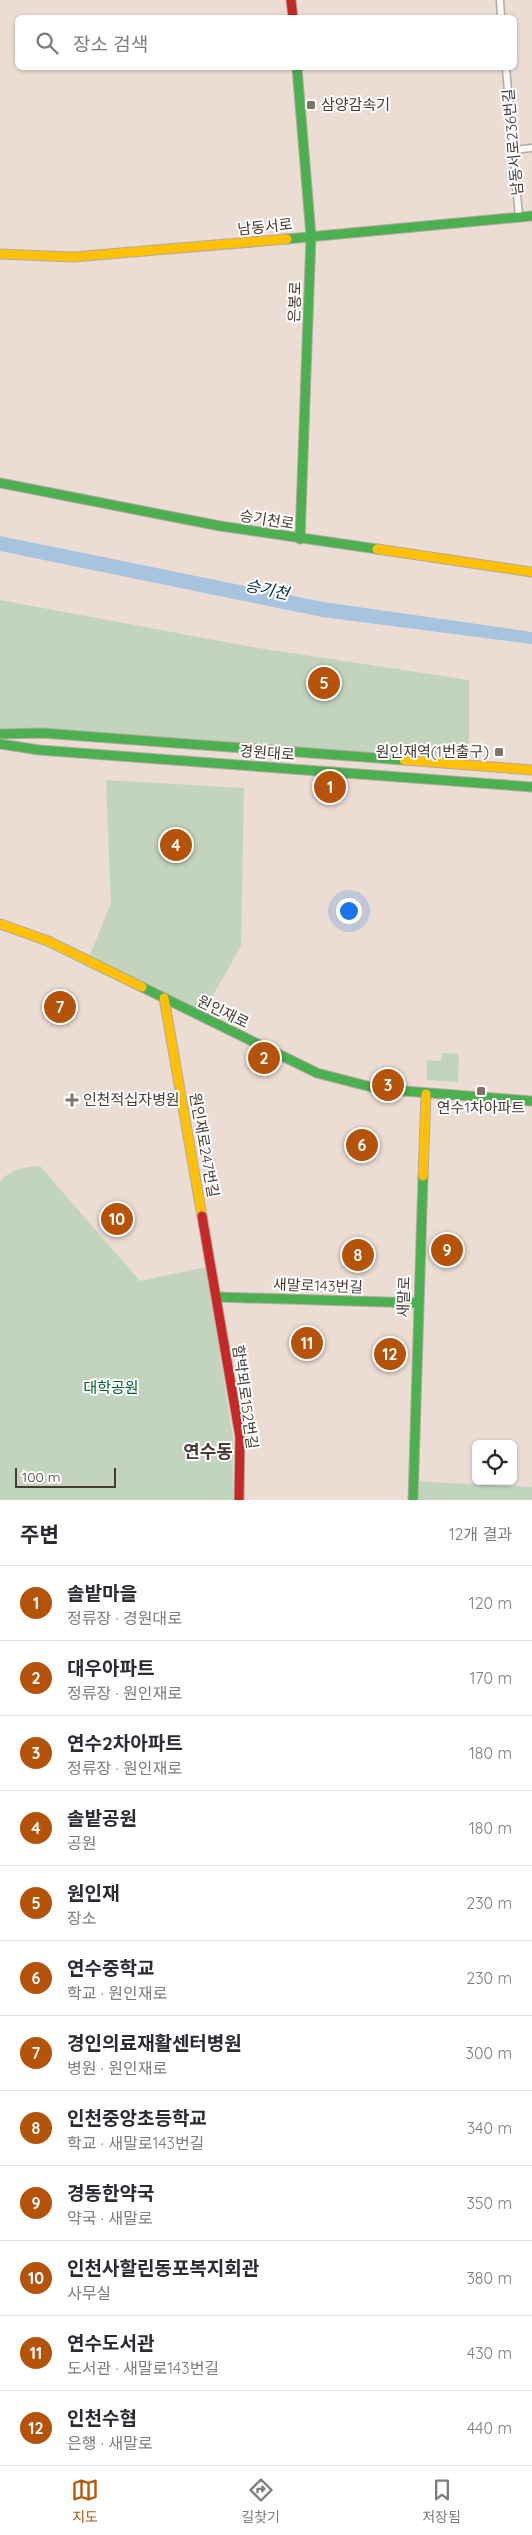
<!DOCTYPE html>
<html lang="ko">
<meta charset="utf-8">
<style>
:root{--surface:#fff;--page:#f2f2f3;--text:#2b2b33;--muted:#7c7c81;--line:#e1e1e2;--accent:#b45309}
body{margin:0;font-family:Quicksand,"Noto Sans KR",sans-serif;background:var(--page);color:var(--text)}
.controls{position:absolute;right:15px;bottom:15px;display:grid;overflow:hidden;border-radius:8px;box-shadow:0 1px 4px #0004}
.controls button{width:45px;height:45px;display:grid;place-items:center;padding:0;border:0;border-bottom:1px solid var(--line);background:var(--surface);color:var(--text);font:25px sans-serif}
.scale{position:absolute;left:15px;bottom:12px;width:101px;box-sizing:border-box;padding-left:5px;border:2px solid #453a34;border-top:0;font-size:14px;line-height:18px;white-space:nowrap;color:#453a34;-webkit-text-stroke:4px #fff;paint-order:stroke}
.you{position:absolute;left:348px;top:910px;width:18px;height:18px;margin:-12px;border:4px solid #fff;border-radius:50%;background:#1a73e8;box-shadow:0 0 0 8px #1a73e833}
.badge{display:grid;place-items:center;width:32px;height:32px;border-radius:50%;background:var(--accent);color:#fff;font-size:16px;font-weight:700}
.pin{position:absolute;translate:-50% -50%;border:2px solid #fff;box-shadow:0 1px 5px #0006}
.list{margin:0;padding:0;list-style:none}
h2{display:flex;justify-content:space-between;align-items:center;height:65px;margin:0;padding:0 20px;font-size:21px}
h2 small{font-size:16px;font-weight:400;color:var(--muted)}
.list li{display:grid;grid-template-columns:32px 1fr auto;gap:15px;align-items:center;box-sizing:border-box;height:75px;padding:0 20px;border-top:1px solid var(--line)}
.list b{display:block;font-size:19px;white-space:nowrap}
.list p{margin:0;font-size:16px;white-space:nowrap;color:var(--muted)}
.list em{font-size:16px;font-style:normal;color:var(--muted)}
.icon{flex:none;width:28px;height:28px;fill:none;stroke:currentColor;stroke-width:2;stroke-linecap:round;stroke-linejoin:round}
.map{position:relative;flex:none;width:532px;height:1500px;overflow:hidden}
.search{position:absolute;background:var(--surface);box-shadow:0 1px 4px #0004;left:15px;right:15px;top:15px;height:55px;display:flex;align-items:center;gap:12px;box-sizing:border-box;padding:0 18px;border-radius:8px;color:var(--muted);font-size:19px}
.sheet{height:965px;background:var(--surface)}
nav{display:flex;justify-content:space-around;align-items:center;box-sizing:border-box;height:70px;border-top:1px solid var(--line);background:var(--surface);font-size:14px;color:var(--muted)}
nav a{display:grid;justify-items:center;gap:2px}
nav .on{color:var(--accent)}
.map>svg:first-child{display:block}
.green{fill:#c2d4be}
.water{fill:#a7c4de}
.lines{fill:none;stroke-linecap:round;stroke-linejoin:round}
.street-casing{stroke:#b5a9a2;stroke-width:9}
.fast-casing{stroke:#b5a9a2;stroke-width:11}
.slow-casing{stroke:#b5a9a2;stroke-width:11}
.jam-casing{stroke:#b5a9a2;stroke-width:11}
.street{stroke:#fcfaf9;stroke-width:6}
.fast{stroke:#4caf50;stroke-width:9}
.slow{stroke:#ffc107;stroke-width:9}
.jam{stroke:#c62828;stroke-width:9}
.poi-dot{fill:#7f736c;stroke:#fff;stroke-width:2}
.labels{text-anchor:middle;stroke-width:4;stroke-linejoin:round;paint-order:stroke}
.poi-label{font-size:15px;fill:#453a34;stroke:#fff;text-anchor:start}
.street-label{font-size:15px;fill:#453a34;stroke:#fff}
.park-label{font-size:15px;fill:#005d30;stroke:#fff}
.water-label{font-size:16px;font-style:italic;fill:#052d47;stroke:#fff}
.quarter-label{font-size:18px;font-weight:bold;fill:#453a34;stroke:#fff}
</style>
<div class="map">
<svg width="532" height="1500" viewBox="0 0 532 1500">
<rect width="100%" height="100%" fill="#ecddd4"/>
<!-- green -->
<g class="green">
<path d="M0,600L258,648L469,680V765L0,734Z"/>
<path d="M106,780L244,788L241,946L201,1017L88,960L111,903Z"/>
<path d="M442,1053L459,1054L458,1082L427,1080V1060L441,1061Z"/>
<path d="M40,1166L140,1281L206,1267L233,1438V1500H0V1182C10,1169 25,1167 40,1166Z"/>
<path d="M413,1481L532,1487V1500H413Z"/>
</g>
<!-- water -->
<path class="water" d="M0,536L323,602L532,632V644L322,617L0,551Z"/>
<g class="lines">
<defs>
<g id="street">
<path d="M500,0L501,18"/>
<path d="M506,68L519,217"/>
<path d="M513,150L532,148"/>
</g>
<g id="fast">
<path d="M297,68L311,236L300,539"/>
<path d="M287,239L532,216"/>
<path d="M0,483L220,526L377,549"/>
<path d="M0,734L42,733L404,760"/>
<path d="M0,744L39,750L532,787"/>
<path d="M142,987L317,1073L379,1089L532,1101"/>
<path d="M217,1297L418,1303"/>
<path d="M413,1500L423,1176"/>
</g>
<g id="slow">
<path d="M0,254L73,257L287,239"/>
<path d="M377,549L532,572"/>
<path d="M404,760L532,770"/>
<path d="M0,924L48,941L142,987"/>
<path d="M164,998L202,1216"/>
<path d="M423,1176L426,1094"/>
</g>
<g id="jam">
<path d="M291,0L293,18"/>
<path d="M202,1216L240,1437L239,1500"/>
</g>
</defs>
<!-- street casing -->
<use href="#street" class="street-casing"/>
<!-- fast casing -->
<use href="#fast" class="fast-casing"/>
<!-- slow casing -->
<use href="#slow" class="slow-casing"/>
<!-- jam casing -->
<use href="#jam" class="jam-casing"/>
<!-- street -->
<use href="#street" class="street"/>
<!-- fast -->
<use href="#fast" class="fast"/>
<!-- slow -->
<use href="#slow" class="slow"/>
<!-- jam -->
<use href="#jam" class="jam"/>
</g>
<!-- markers -->
<g class="poi-dot">
<rect x="306" y="100" width="10" height="10" rx="2.5"/>
<rect x="494" y="747" width="10" height="10" rx="2.5"/>
<rect x="476" y="1086" width="10" height="10" rx="2.5"/>
<path d="M69.5 1092.5h5v5h5v5h-5v5h-5v-5h-5v-5h5z"/>
</g>
<g class="labels">
<!-- poi labels -->
<g class="poi-label">
<text x="321" y="110">삼양감속기</text>
<text x="489" y="757" text-anchor="end">원인재역(1번출구)</text>
<text x="83" y="1105">인천적십자병원</text>
<text x="481" y="1113" text-anchor="middle">연수1차아파트</text>
</g>
<!-- street labels -->
<g class="street-label">
<text transform="translate(513 142) rotate(-95)" y="5">남동서로236번길</text>
<text transform="translate(265 227) rotate(-6)" y="5">남동서로</text>
<text transform="translate(295 302) rotate(-88)" y="5">은봉로</text>
<text transform="translate(267 520) rotate(9)" y="5">승기천로</text>
<text transform="translate(267 753) rotate(4)" y="5">경원대로</text>
<text transform="translate(223 1012) rotate(26)" y="5">원인재로</text>
<text transform="translate(204 1145) rotate(80)" y="5">원인재로247번길</text>
<text transform="translate(318 1286) rotate(2)" y="5">새말로143번길</text>
<text transform="translate(404 1297) rotate(-88)" y="5">새말로</text>
<text transform="translate(245 1397) rotate(82)" y="5">함박뫼로152번길</text>
</g>
<!-- park labels -->
<g class="park-label">
<text x="111" y="1393">대학공원</text>
</g>
<!-- water labels -->
<g class="water-label">
<text transform="translate(267 589) rotate(12)" y="6">승기천</text>
</g>
<!-- quarter labels -->
<g class="quarter-label">
<text x="208" y="1458">연수동</text>
</g>
</g>
</svg>
<div class="controls">
<button><svg class="icon" aria-label="locate" viewBox="0 0 24 24"><circle cx="12" cy="12" r="6"/><path d="M12 2v4M12 18v4M2 12h4M18 12h4"/></svg></button>
</div>
<div class="scale">100 m</div>
<div class="you"></div>
<div class="pin badge" style="left:330px;top:787px">1</div>
<div class="pin badge" style="left:264px;top:1058px">2</div>
<div class="pin badge" style="left:388px;top:1085px">3</div>
<div class="pin badge" style="left:176px;top:845px">4</div>
<div class="pin badge" style="left:324px;top:683px">5</div>
<div class="pin badge" style="left:362px;top:1145px">6</div>
<div class="pin badge" style="left:60px;top:1007px">7</div>
<div class="pin badge" style="left:358px;top:1255px">8</div>
<div class="pin badge" style="left:447px;top:1250px">9</div>
<div class="pin badge" style="left:117px;top:1219px">10</div>
<div class="pin badge" style="left:307px;top:1343px">11</div>
<div class="pin badge" style="left:390px;top:1354px">12</div>
<div class="search"><svg class="icon" aria-label="search" viewBox="0 0 24 24"><circle cx="10" cy="10" r="6"/><path d="M15 15l6 6"/></svg>장소 검색</div>
</div>
<section class="sheet">
<h2>주변<small>12개 결과</small></h2>
<ul class="list">
<li><span class="badge">1</span><div><b>솔밭마을</b><p>정류장 · 경원대로</p></div><em>120 m</em></li>
<li><span class="badge">2</span><div><b>대우아파트</b><p>정류장 · 원인재로</p></div><em>170 m</em></li>
<li><span class="badge">3</span><div><b>연수2차아파트</b><p>정류장 · 원인재로</p></div><em>180 m</em></li>
<li><span class="badge">4</span><div><b>솔밭공원</b><p>공원</p></div><em>180 m</em></li>
<li><span class="badge">5</span><div><b>원인재</b><p>장소</p></div><em>230 m</em></li>
<li><span class="badge">6</span><div><b>연수중학교</b><p>학교 · 원인재로</p></div><em>230 m</em></li>
<li><span class="badge">7</span><div><b>경인의료재활센터병원</b><p>병원 · 원인재로</p></div><em>300 m</em></li>
<li><span class="badge">8</span><div><b>인천중앙초등학교</b><p>학교 · 새말로143번길</p></div><em>340 m</em></li>
<li><span class="badge">9</span><div><b>경동한약국</b><p>약국 · 새말로</p></div><em>350 m</em></li>
<li><span class="badge">10</span><div><b>인천사할린동포복지회관</b><p>사무실</p></div><em>380 m</em></li>
<li><span class="badge">11</span><div><b>연수도서관</b><p>도서관 · 새말로143번길</p></div><em>430 m</em></li>
<li><span class="badge">12</span><div><b>인천수협</b><p>은행 · 새말로</p></div><em>440 m</em></li>
</ul>
</section>
<nav>
<a class="on"><svg class="icon" aria-label="map" viewBox="0 0 24 24"><path d="M3 6l6-2 6 2 6-2v14l-6 2-6-2-6 2zM9 4v14M15 6v14"/></svg>지도</a>
<a><svg class="icon" aria-label="directions" viewBox="0 0 24 24"><path d="M12 3l9 9-9 9-9-9zM9 14v-3h6M13 9l2 2-2 2"/></svg>길찾기</a>
<a><svg class="icon" aria-label="saved" viewBox="0 0 24 24"><path d="M7 4h10v16l-5-4-5 4z"/></svg>저장됨</a>
</nav>
